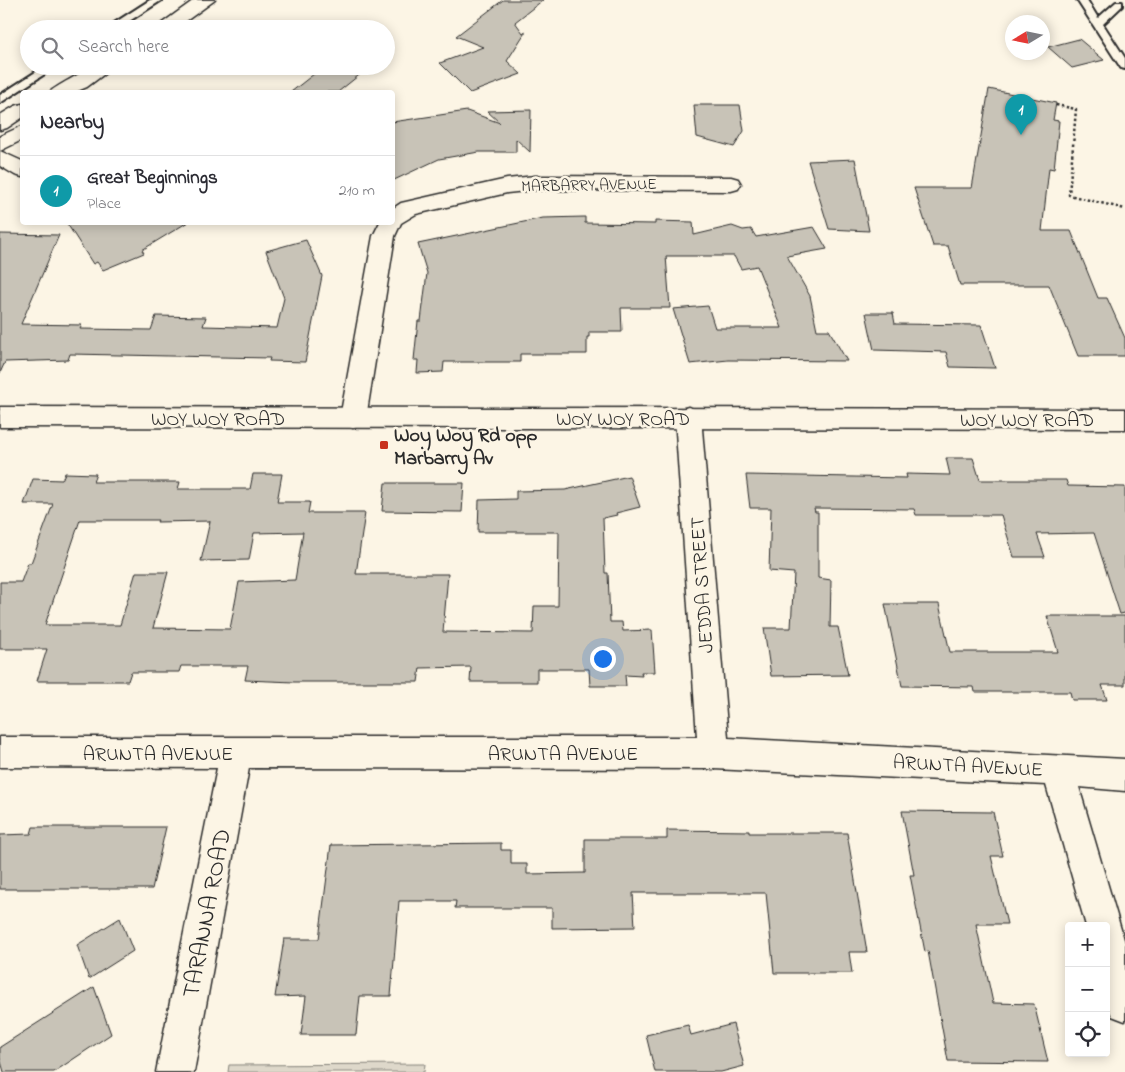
<!DOCTYPE html>
<meta charset="utf-8">
<style>
:root{--surface:#fff;--page:#f7f7f7;--text:#2b2b33;--muted:#7c7c81;--line:#e1e1e2;--accent:#7c3aed}
body{margin:0;font-family:"Indie Flower",sans-serif;background:var(--page);color:var(--text)}
.controls{position:absolute;right:15px;bottom:15px;display:grid;overflow:hidden;border-radius:5px;box-shadow:0 2px 12px #0003}
.controls button{width:45px;height:45px;display:grid;place-items:center;padding:0;border:0;border-bottom:1px solid var(--line);background:var(--surface);color:var(--text);font:25px sans-serif}
.compass{position:absolute;left:1005px;top:15px;width:45px;height:45px;border-radius:50%;background:var(--surface);box-shadow:0 2px 12px #0003;rotate:260deg}
.you{position:absolute;left:602px;top:658px;width:18px;height:18px;margin:-12px;border:4px solid #fff;border-radius:50%;background:#1a73e8;box-shadow:0 0 0 8px #1a73e833}
.badge{display:grid;place-items:center;width:32px;height:32px;border-radius:50%;background:var(--accent);color:#fff;font-size:16px;font-weight:700}
.pin{position:absolute;translate:-50% -41px;filter:drop-shadow(0 1px 2px #0008)}
.pin::after{content:'';position:absolute;top:26px;width:18px;height:15px;background:inherit;clip-path:polygon(0 0,100% 0,50% 100%)}
.list{margin:0;padding:0;list-style:none}
h2{display:flex;justify-content:space-between;align-items:center;height:65px;margin:0;padding:0 20px;font-size:21px}
h2 small{font-size:16px;font-weight:400;color:var(--muted)}
.list li{display:grid;grid-template-columns:32px 1fr auto;gap:15px;align-items:center;box-sizing:border-box;height:70px;padding:0 20px;border-top:1px solid var(--line)}
.list b{display:block;font-size:19px;white-space:nowrap}
.list p{margin:0;font-size:16px;white-space:nowrap;color:var(--muted)}
.list em{font-size:16px;font-style:normal;color:var(--muted)}
.icon{flex:none;width:28px;height:28px;fill:none;stroke:currentColor;stroke-width:2;stroke-linecap:round;stroke-linejoin:round}
.map{position:relative;flex:none;width:1125px;height:1072px;overflow:hidden}
.search{position:absolute;background:var(--surface);box-shadow:0 2px 12px #0003;left:20px;top:20px;width:375px;height:55px;display:flex;align-items:center;gap:12px;box-sizing:border-box;padding:0 18px;border-radius:28px;color:var(--muted);font-size:19px}
.panel{position:absolute;background:var(--surface);box-shadow:0 2px 12px #0003;left:20px;top:90px;width:375px;height:135px;border-radius:5px}
.map>svg:first-child{display:block}
.green{fill:#ded8ca;stroke:#84827a}
.building{fill:#c8c3b7;stroke:#2b2b2b;fill-rule:evenodd}
.lines{fill:none;stroke-linecap:round;stroke-linejoin:round}
.lane-casing{stroke:#2b2b2b;stroke-width:4}
.street-casing{stroke:#2b2b2b;stroke-width:3}
.secondary-casing{stroke:#2b2b2b;stroke-width:3}
.highway-casing{stroke:#2b2b2b;stroke-width:3}
.path{stroke:#2b2b2b;stroke-width:2.5;stroke-dasharray:2.5 2.5;stroke-linecap:butt}
.lane{fill:#fcf5e5;fill-rule:evenodd}
.street{fill:#fcf5e5;fill-rule:evenodd}
.secondary{fill:#fcf5e5;fill-rule:evenodd}
.highway{fill:#fcf5e5;fill-rule:evenodd}
.poi-dot{fill:#c8321e;stroke:#fcf5e5;stroke-width:2}
.labels{text-anchor:middle;stroke-width:5;stroke-linejoin:round;paint-order:stroke}
.far-street-label{font-size:16px;fill:#2b2b2b;stroke:#fcf5e5}
.street-label{font-size:20px;fill:#2b2b2b;stroke:#fcf5e5}
.poi-label{font-size:20px;font-weight:bold;fill:#2b2b2b;stroke:#fcf5e5;text-anchor:start}
.near-street-label{font-size:24px;fill:#2b2b2b;stroke:#fcf5e5}
</style>
<div class="map">
<svg width="1125" height="1072" viewBox="0 0 1125 1072">
<rect width="100%" height="100%" fill="#fcf5e5"/>
<filter id="ink" filterUnits="userSpaceOnUse"><feTurbulence type="fractalNoise" baseFrequency=".02" numOctaves="2"/><feDisplacementMap in="SourceGraphic" scale="10" xChannelSelector="R" yChannelSelector="G"/><feConvolveMatrix kernelMatrix="1 2 1 2 8 2 1 2 1" color-interpolation-filters="sRGB"/></filter>
<g filter="url(#ink)">
<!-- green -->
<path class="green" d="M425,1064L424,1072H228L229,1065Z"/>
<!-- building -->
<g class="building">
<path d="M503,0H543L515,22L523,33L526,31L507,61L521,74L470,93L440,63L483,47L456,36Z"/>
<path d="M1079,39L1104,60L1072,68L1048,47Z"/>
<path d="M324,66H349L363,72L338,92H291Z"/>
<path d="M989,89L1056,103L1053,120L1059,121L1054,169L1049,168L1042,231H1071L1098,298H1107L1125,338V356H1078L1049,285H960L948,246H933L914,188H972Z"/>
<path d="M694,105H740L744,131L734,147L697,137Z"/>
<path d="M531,110L530,152L516,139V152H479L439,159L392,181V122L467,111L500,123L487,111Z"/>
<path d="M855,159L869,231L829,229L808,161Z"/>
<path d="M585,217V223L655,224V221L693,222L694,235L732,226L743,230L751,229L756,237L814,227L827,249L787,256L810,296L817,330H829L847,361L728,360L690,364L673,309L708,306L715,328H782L757,266L741,269L734,256H666L670,308H621L622,332H589V337H587V354H520V362H444L443,372L417,373L418,360H414L418,321H421L427,273L418,244L543,218Z"/>
<path d="M66,222H188L142,250L144,253L103,270L97,262L93,264Z"/>
<path d="M0,234L59,235L21,324L82,325L80,329L151,330L156,316L206,317L203,326L277,328L284,298L266,251L306,240L322,276L305,362L269,361L270,358L70,354L68,360L5,362L0,373Z"/>
<path d="M866,313H893L895,324L981,325L995,368L950,367L946,352L874,350Z"/>
<path d="M946,458H973L980,480H1066L1068,486L1125,487V613L1120,614L1094,533L1037,534L1045,557H1014L1001,515H916L914,509L814,508L815,512H818V578L831,580L830,627H838L848,675L771,676L764,628H791L794,573L769,571L771,508H750L746,475L907,478L906,474L950,475Z"/>
<path d="M65,473L96,474L93,482H180L178,489H250L253,474H282L277,502H310L308,513H365L356,574H448L443,632L533,633L534,606H558L559,532H478L479,500L516,499V491L565,490L629,476L640,507L616,513L617,515L603,518L605,573H608L610,622H622L623,631L652,630L655,672H641L642,676L625,675L626,686H590L589,669H537V682H470L471,667L420,668L418,682H294L245,680L248,666H181L179,672H131L128,681H37L47,649H0V582H21L28,563H31L53,504H24L33,479L62,480ZM80,520H158L157,522L210,521L201,561L249,560L254,533L303,532L295,580L239,582L230,629L153,628L168,572H136L120,625H45Z"/>
<path d="M385,483H464L462,512L382,511Z"/>
<path d="M885,604H939L950,652H1058L1047,616H1125V685H1102L1107,700H1072L1070,692H975L974,687L902,686Z"/>
<path d="M902,811L993,812L1003,856H991L1007,924H976L993,1003L1034,1004L1048,1062L948,1061L928,951L925,952L910,875H914Z"/>
<path d="M33,827H166L152,889H0V835L31,834Z"/>
<path d="M667,830L749,831V833H847L867,952H849L852,973H774L766,893H633L635,927L552,928V908H455L456,901H399L391,996H360L356,1035H301L306,996L275,997L284,939H319L331,845L501,843V850H511V864H527V874L585,873V839H667Z"/>
<path d="M120,918L133,951L89,979L77,945Z"/>
<path d="M94,987L111,1034L54,1072H4L0,1058V1047Z"/>
<path d="M733,1024L744,1066L721,1072H655L646,1035L688,1025L691,1035Z"/>
</g>
<g class="lines">
<defs>
<g id="lane">
<path d="M150,0H162L117,29H105Z"/>
<path d="M1077,0H1087L1098,18L1116,2H1122V6L1103,24L1125,58V69L1121,68Z"/>
<path d="M45,66H57L0,103V95Z"/>
</g>
<g id="street">
<path d="M0,151L22,161V177L15,175L0,166Z"/>
<path d="M535,176L731,177L738,179L741,184L738,189L731,191L535,190L507,193L416,214L401,223L395,236L366,418L362,425L353,428L344,425L340,418L373,236L380,222H392V209L401,203L507,179Z"/>
<path d="M688,407L697,410L701,417L728,738L1125,759V791L1079,787L1125,943V1021L1112,1016L1106,1001V926H1086L1046,785L714,769L249,768L194,1072H156L217,768L0,767V737H697L675,417L679,410Z"/>
</g>
<path id="secondary" d="M0,407L1125,409V429L0,427Z"/>
<g id="highway">
<path d="M194,0H215L175,29H154Z"/>
<path d="M93,66H115L87,87L75,92H50C54,87 84,72 93,66Z"/>
<path d="M22,104V118L7,128L0,130V115L15,106Z"/>
<path d="M22,126V140L0,151V136Z"/>
</g>
</defs>
<!-- lane casing -->
<use href="#lane" class="lane-casing"/>
<!-- street casing -->
<use href="#street" class="street-casing"/>
<!-- secondary casing -->
<use href="#secondary" class="secondary-casing"/>
<!-- highway casing -->
<use href="#highway" class="highway-casing"/>
<!-- path -->
<path class="path" d="M1056,105L1076,109L1069,195L1125,209"/>
<!-- lane -->
<use href="#lane" class="lane"/>
<!-- street -->
<use href="#street" class="street"/>
<!-- secondary -->
<use href="#secondary" class="secondary"/>
<!-- highway -->
<use href="#highway" class="highway"/>
</g>
</g>
<!-- markers -->
<rect class="poi-dot" x="379" y="440" width="10" height="10" rx="2.5"/>
<g class="labels">
<!-- far-street labels -->
<g class="far-street-label">
<text transform="translate(589 184) rotate(-1)" y="6">MARBARRY AVENUE</text>
</g>
<!-- street labels -->
<g class="street-label">
<text x="218" y="425">WOY WOY ROAD</text>
<text x="623" y="425">WOY WOY ROAD</text>
<text x="1027" y="426">WOY WOY ROAD</text>
<text transform="translate(701 585) rotate(-94)" y="7">JEDDA STREET</text>
<text x="158" y="760">ARUNTA AVENUE</text>
<text x="563" y="760">ARUNTA AVENUE</text>
<text transform="translate(968 765) rotate(3)" y="7">ARUNTA AVENUE</text>
</g>
<!-- poi labels -->
<g class="poi-label">
<text x="394" y="441">Woy Woy Rd opp<tspan x="394" dy="23">Marbarry Av</tspan></text>
</g>
<!-- near-street labels -->
<g class="near-street-label">
<text transform="translate(206 913) rotate(-79)" y="8">TARANNA ROAD</text>
</g>
</g>
</svg>
<div class="controls">
<button>+</button>
<button>−</button>
<button><svg class="icon" aria-label="locate" viewBox="0 0 24 24"><circle cx="12" cy="12" r="6"/><path d="M12 2v4M12 18v4M2 12h4M18 12h4"/></svg></button>
</div>
<svg class="compass" viewBox="-18 -18 36 36"><path d="M0-13l5 13h-10z" fill="#e53935"/><path d="M0 13l5-13h-10z" fill="#7c7c81"/></svg>
<div class="you"></div>
<div class="pin badge" style="left:1021px;top:135px;background:#0f9aa8">1</div>
<div class="search"><svg class="icon" aria-label="search" viewBox="0 0 24 24"><circle cx="10" cy="10" r="6"/><path d="M15 15l6 6"/></svg>Search here</div>
<section class="panel">
<h2>Nearby<small></small></h2>
<ul class="list">
<li><span class="badge" style="background:#0f9aa8">1</span><div><b>Great Beginnings</b><p>Place</p></div><em>210 m</em></li>
</ul>
</section>
</div>
